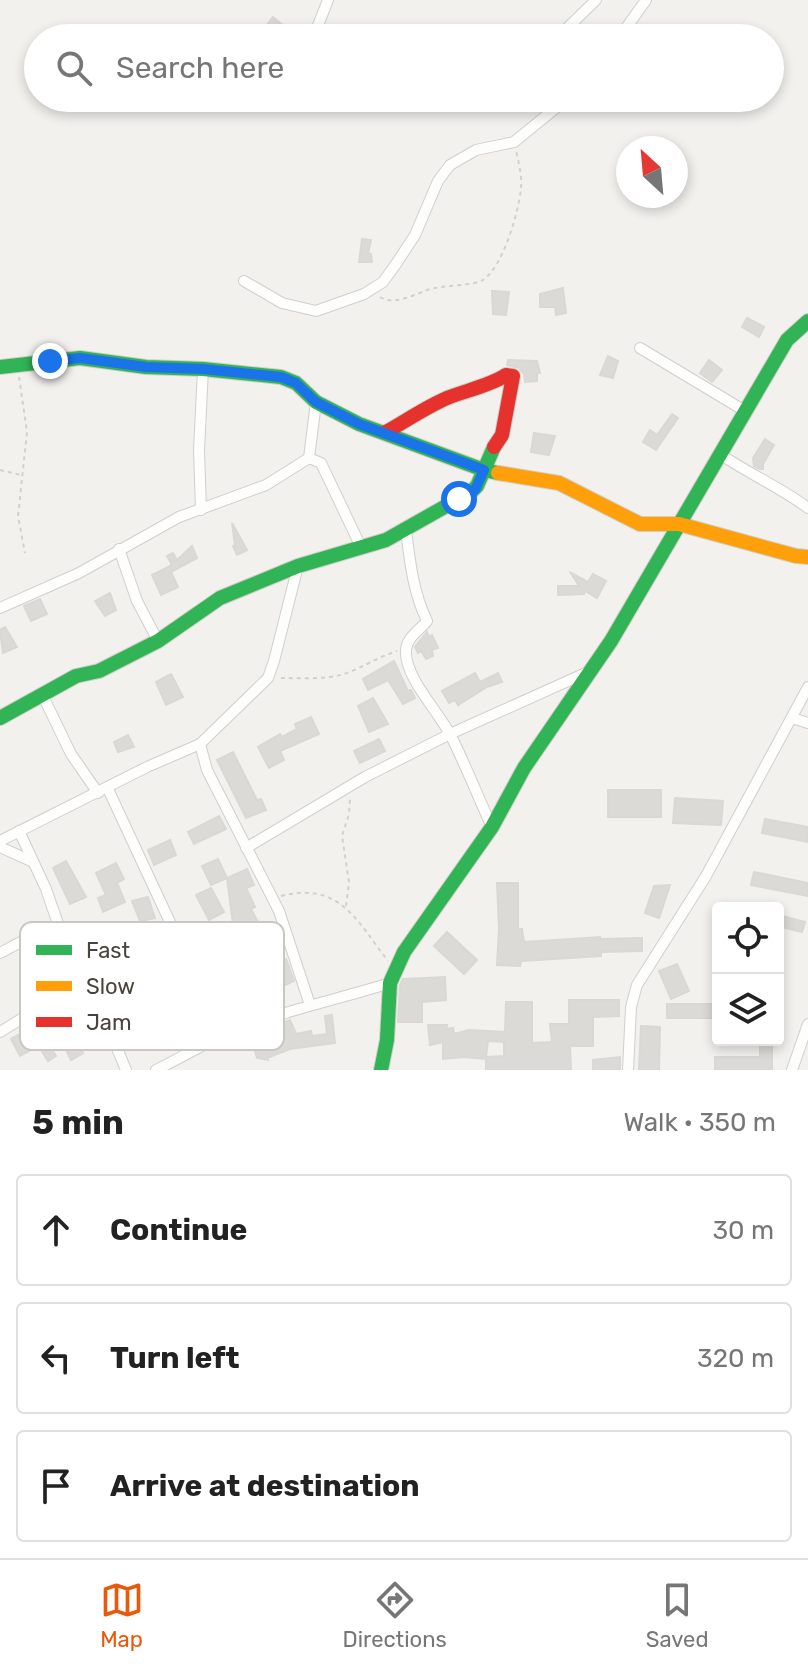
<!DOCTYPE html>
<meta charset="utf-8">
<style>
:root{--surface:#fff;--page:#f6f6f6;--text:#222;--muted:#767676;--line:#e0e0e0;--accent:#ea580c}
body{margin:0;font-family:Rubik,sans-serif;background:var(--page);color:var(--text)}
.controls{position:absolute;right:24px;bottom:24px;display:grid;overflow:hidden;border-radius:8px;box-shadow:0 4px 12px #0003}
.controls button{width:72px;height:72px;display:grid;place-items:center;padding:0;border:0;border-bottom:2px solid var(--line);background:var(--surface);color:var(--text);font:40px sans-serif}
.compass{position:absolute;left:616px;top:136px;width:72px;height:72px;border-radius:50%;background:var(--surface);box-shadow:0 4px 12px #0003;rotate:334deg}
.stop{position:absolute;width:24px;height:24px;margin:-18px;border:6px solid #1a73e8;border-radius:50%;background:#fff}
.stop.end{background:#1a73e8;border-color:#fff;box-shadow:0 2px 8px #0008}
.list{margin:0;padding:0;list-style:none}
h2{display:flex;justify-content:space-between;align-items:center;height:104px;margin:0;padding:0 32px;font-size:34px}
h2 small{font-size:26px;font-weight:400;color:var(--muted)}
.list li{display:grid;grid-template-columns:52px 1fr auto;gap:24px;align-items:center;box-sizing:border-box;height:112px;margin:0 16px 16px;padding:0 16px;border:2px solid var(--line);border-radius:8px}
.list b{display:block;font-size:30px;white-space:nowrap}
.list em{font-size:26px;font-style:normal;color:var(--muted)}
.icon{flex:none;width:44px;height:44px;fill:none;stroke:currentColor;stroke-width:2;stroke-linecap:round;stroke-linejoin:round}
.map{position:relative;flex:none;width:808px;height:1070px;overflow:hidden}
.search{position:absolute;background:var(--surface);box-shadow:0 4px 12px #0003;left:24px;right:24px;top:24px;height:88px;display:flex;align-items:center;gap:20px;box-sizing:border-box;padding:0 28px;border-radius:44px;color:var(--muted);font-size:30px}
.sheet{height:488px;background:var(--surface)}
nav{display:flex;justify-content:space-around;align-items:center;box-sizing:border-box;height:112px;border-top:2px solid var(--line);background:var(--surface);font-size:22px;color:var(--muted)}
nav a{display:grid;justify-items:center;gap:4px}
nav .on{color:var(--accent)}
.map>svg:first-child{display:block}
.building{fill:#dcdad7;stroke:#dad8d4;stroke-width:2;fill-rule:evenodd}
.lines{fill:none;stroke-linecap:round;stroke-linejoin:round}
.street-casing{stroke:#d0cfcc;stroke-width:12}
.fast-casing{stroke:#d0cec6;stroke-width:16}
.slow-casing{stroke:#d0cec6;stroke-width:16}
.jam-casing{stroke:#d0cec6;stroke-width:16}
.path{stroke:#d2d1cc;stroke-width:2;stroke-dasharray:4 4;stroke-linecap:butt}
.street{stroke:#fdfdfc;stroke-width:10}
.fast{stroke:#30b455;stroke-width:14}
.slow{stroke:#ff9f0a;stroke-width:14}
.jam{stroke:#e5322d;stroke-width:14}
.route{stroke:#1a73e8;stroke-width:10}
.key{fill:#fff;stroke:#c8c7c4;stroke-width:2}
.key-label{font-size:22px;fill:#48433b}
</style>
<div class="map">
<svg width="808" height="1070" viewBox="0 0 808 1070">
<rect width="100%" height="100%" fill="#f2f1ee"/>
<!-- building -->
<g class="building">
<path d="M273,17L291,32L286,38H281L266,26Z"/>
<path d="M362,239L371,240L368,254H371L372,262H359Z"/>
<path d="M563,288L566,313L556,315L555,307H540V294Z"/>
<path d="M492,291L509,292L506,315L493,314Z"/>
<path d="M747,318L764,327L759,337L742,327Z"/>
<path d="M608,356L618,361L613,378L600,375Z"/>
<path d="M508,360L537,361L540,373H537V381L525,382L524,374L519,368L507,365Z"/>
<path d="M709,360L722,370L712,382L700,373Z"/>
<path d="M672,414L678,418L656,450L643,442L650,430L657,435Z"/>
<path d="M534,433L555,436L549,455L531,452Z"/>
<path d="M765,439L774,445L763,464V469H760L754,466L753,458Z"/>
<path d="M232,523L247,550L237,555L233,546L235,545Z"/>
<path d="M192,546L197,558L171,572L178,587L161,595L152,575L172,565L167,556L173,553L177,560Z"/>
<path d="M571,573L588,582L593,574L606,581L597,598L585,591L584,594L558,595V586H579Z"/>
<path d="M110,593L116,610L105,616L95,601Z"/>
<path d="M40,599L47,614L31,621L24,606Z"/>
<path d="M5,627L17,647L3,653L0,630Z"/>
<path d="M427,632L429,637L432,635L438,648L432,650L433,656L426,659L421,651L418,653L415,647Z"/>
<path d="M394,661L408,691L411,690L415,698L403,704L388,680L368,690L363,679Z"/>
<path d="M475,673L480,682L498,673L502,682L487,687L458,705L455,700L449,703L442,691Z"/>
<path d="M171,674L183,697L166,705L156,682Z"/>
<path d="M373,698L388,724L369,732L358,706Z"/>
<path d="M311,717L319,734L280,751L284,760L269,768L258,747L280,734L282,737L297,729L295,724Z"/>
<path d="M128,735L134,747L118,752L114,742Z"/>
<path d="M379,739L385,751L360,763L354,751Z"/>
<path d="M233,752L257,800L261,799L266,810L246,818L217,760Z"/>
<rect x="608" y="790" width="53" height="27"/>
<path d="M675,798L723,801L721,825L673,823Z"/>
<path d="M219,816L226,829L194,844L188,832Z"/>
<path d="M765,819L808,827V842L762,833Z"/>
<path d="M170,840L176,855L154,865L148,850Z"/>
<path d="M218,859L227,878L211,885L202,866Z"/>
<path d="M66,861L86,897L70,904L53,868Z"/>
<path d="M116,863L124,879L117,883L125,902L103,912L98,898L106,895L96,873Z"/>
<path d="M247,869L254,885L246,888L255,907L251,909L259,924L264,922L267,929L275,926L282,945L239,964L230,945L241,940L233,924L227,878Z"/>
<path d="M754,872L808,883V896L751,885Z"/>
<path d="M497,883H518V929H522L524,942L600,937V939L642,938V951L601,952V956L521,961L520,966L497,965L499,928Z"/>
<path d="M670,885L659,918L645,913L654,886Z"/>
<path d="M211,888L224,912L209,920L196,895Z"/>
<path d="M148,897L155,918L140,921L132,901Z"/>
<path d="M778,915L805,922L802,932L778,926Z"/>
<path d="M140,921L147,939L143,941L151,960L140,965L131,946L121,951L113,934Z"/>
<path d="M447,932L477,960L464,974L434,946Z"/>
<path d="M286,959L294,981L283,986L273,965Z"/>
<path d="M677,964L689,991L671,999L659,971Z"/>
<path d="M445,977L446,1000L422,1002V1022H398L400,985L403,979Z"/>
<path d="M569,1000H619V1016L593,1017V1046H570L571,1070H486V1059L464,1057L443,1059V1042L430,1045L428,1025H447L446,1029L453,1028L454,1034L469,1030L505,1032L506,1002H532V1043L552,1042L550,1024H569ZM488,1041L504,1042V1056L486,1057Z"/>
<rect x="667" y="1004" width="51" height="14"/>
<path d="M68,1007L78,1027L91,1020L100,1036L80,1046L83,1053L71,1060L66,1050L76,1045L64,1022L54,1027L49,1017Z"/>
<path d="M332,1015L335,1043L290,1049L267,1058L268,1060L257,1058L252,1040L284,1029L282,1023L290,1020L296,1034L311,1031L312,1036L327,1034L325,1016Z"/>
<path d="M641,1026L660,1027L659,1070H639Z"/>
<path d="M29,1029L38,1046L20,1056L11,1039Z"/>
<path d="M45,1038L56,1056L48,1061L37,1043Z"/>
<path d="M760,1040H772V1070H715V1057H760Z"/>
<path d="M620,1057V1070H593V1060Z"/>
</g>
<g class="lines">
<defs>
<g id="street">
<path d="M313,38L328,0"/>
<path d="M557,38L596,0"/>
<path d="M619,38L646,0"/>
<path d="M244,281L282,303L316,311L364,294L383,282L396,264L415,235L438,181L450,165L476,150L514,142L568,98"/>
<path d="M640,348L745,411"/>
<path d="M316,402L309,458L321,463L361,547"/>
<path d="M720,454C749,474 780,487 808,508"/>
<path d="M201,510L199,450L203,369"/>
<path d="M406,530C410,562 413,592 427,621C420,630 407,637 406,650C404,677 439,712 451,736C466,766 478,797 492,827"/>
<path d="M119,549L137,601L158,641"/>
<path d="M0,608L79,573L179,517L266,485L309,458"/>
<path d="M42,694L71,754L98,793"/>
<path d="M792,718L808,723"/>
<path d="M200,744L207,770L279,911L310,1005"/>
<path d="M108,789L169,920L186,964L213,1016L227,1034"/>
<path d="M19,831L46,889L64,941"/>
<path d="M0,841L147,767L200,744L268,678L274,661L298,566"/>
<path d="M0,847L31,861"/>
<path d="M246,848L365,777L450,734L588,672"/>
<path d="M0,953C14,946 36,931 52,935C74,941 116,1046 126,1070"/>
<path d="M0,1032L31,1013L54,1007L87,985"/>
<path d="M156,1070C180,1058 204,1044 229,1033C281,1011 336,1000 390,983"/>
<path d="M628,1070L631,1007L637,985L706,876L808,687"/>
<path d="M792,1070L808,1024"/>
</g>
<g id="fast">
<path d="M0,367L80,358L146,367L203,369L281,377L296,383L316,402L359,424L484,470L498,473"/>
<path d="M0,718L76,676L99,671L158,641L220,598L298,566L386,540L471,492L477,486L494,447"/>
<path d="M381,1070L387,1040L390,983L404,952L492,827L524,768L611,641L787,340L808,321"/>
</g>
<path id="slow" d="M498,473L559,483L640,524H679L796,556L808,557"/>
<path id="jam" d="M386,432C406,421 426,407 447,398C467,390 489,386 506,375L513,376L502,435L494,447"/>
</defs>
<!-- street casing -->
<use href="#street" class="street-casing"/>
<!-- fast casing -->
<use href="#fast" class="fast-casing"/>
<!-- slow casing -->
<use href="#slow" class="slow-casing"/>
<!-- jam casing -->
<use href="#jam" class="jam-casing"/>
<!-- path -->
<g class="path">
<path d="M380,297C393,306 414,295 427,290C442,285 473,286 483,280C503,267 519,211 521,188C522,176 519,163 516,151"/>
<path d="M19,377L27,432L18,516L25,553"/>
<path d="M0,470L21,475"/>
<path d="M281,678C301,678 324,680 344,674C362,668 378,657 397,651"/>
<path d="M281,896C340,881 357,921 388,961"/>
<path d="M346,906L349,882L342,836L349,814L350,799"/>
</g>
<!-- street -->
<use href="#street" class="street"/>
<!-- fast -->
<use href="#fast" class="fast"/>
<!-- slow -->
<use href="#slow" class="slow"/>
<!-- jam -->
<use href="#jam" class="jam"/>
</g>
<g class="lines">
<!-- route -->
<path class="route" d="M50,361L80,358L146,367L203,369L281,377L296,383L316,402L359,424L484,470L475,490L459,499"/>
</g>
<!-- legend -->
<rect x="20" y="922" width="264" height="128" rx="12" class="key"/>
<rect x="36" y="945" width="36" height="10" fill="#30b455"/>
<rect x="36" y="981" width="36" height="10" fill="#ff9f0a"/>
<rect x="36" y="1017" width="36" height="10" fill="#e5322d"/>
<g class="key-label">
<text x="86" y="958">Fast</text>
<text x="86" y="994">Slow</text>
<text x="86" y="1030">Jam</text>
</g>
</svg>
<div class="controls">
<button><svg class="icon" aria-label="locate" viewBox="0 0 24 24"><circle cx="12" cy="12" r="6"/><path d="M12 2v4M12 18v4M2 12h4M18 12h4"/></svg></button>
<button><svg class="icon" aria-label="layers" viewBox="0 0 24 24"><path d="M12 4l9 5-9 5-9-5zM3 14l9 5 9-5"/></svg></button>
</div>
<svg class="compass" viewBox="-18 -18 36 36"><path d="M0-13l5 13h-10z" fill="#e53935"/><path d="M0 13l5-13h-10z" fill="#767676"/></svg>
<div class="stop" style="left:459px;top:499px"></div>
<div class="stop end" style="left:50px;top:361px"></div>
<div class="search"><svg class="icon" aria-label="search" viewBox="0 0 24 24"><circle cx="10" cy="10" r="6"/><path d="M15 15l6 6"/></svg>Search here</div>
</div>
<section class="sheet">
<h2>5 min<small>Walk · 350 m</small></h2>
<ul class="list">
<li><svg class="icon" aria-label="ahead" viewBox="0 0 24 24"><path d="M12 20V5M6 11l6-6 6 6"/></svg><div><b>Continue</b></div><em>30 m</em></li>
<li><svg class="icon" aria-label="left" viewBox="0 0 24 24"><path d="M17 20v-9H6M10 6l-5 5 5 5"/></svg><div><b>Turn left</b></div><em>320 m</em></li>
<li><svg class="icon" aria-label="arrive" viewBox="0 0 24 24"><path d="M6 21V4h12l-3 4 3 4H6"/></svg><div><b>Arrive at destination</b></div></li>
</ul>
</section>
<nav>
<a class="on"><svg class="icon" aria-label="map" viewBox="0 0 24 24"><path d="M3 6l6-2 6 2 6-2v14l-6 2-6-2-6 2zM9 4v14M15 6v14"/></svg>Map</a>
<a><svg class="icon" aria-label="directions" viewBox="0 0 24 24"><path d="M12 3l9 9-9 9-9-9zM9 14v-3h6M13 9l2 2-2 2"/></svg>Directions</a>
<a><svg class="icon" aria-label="saved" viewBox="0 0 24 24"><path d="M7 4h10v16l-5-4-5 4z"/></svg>Saved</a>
</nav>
